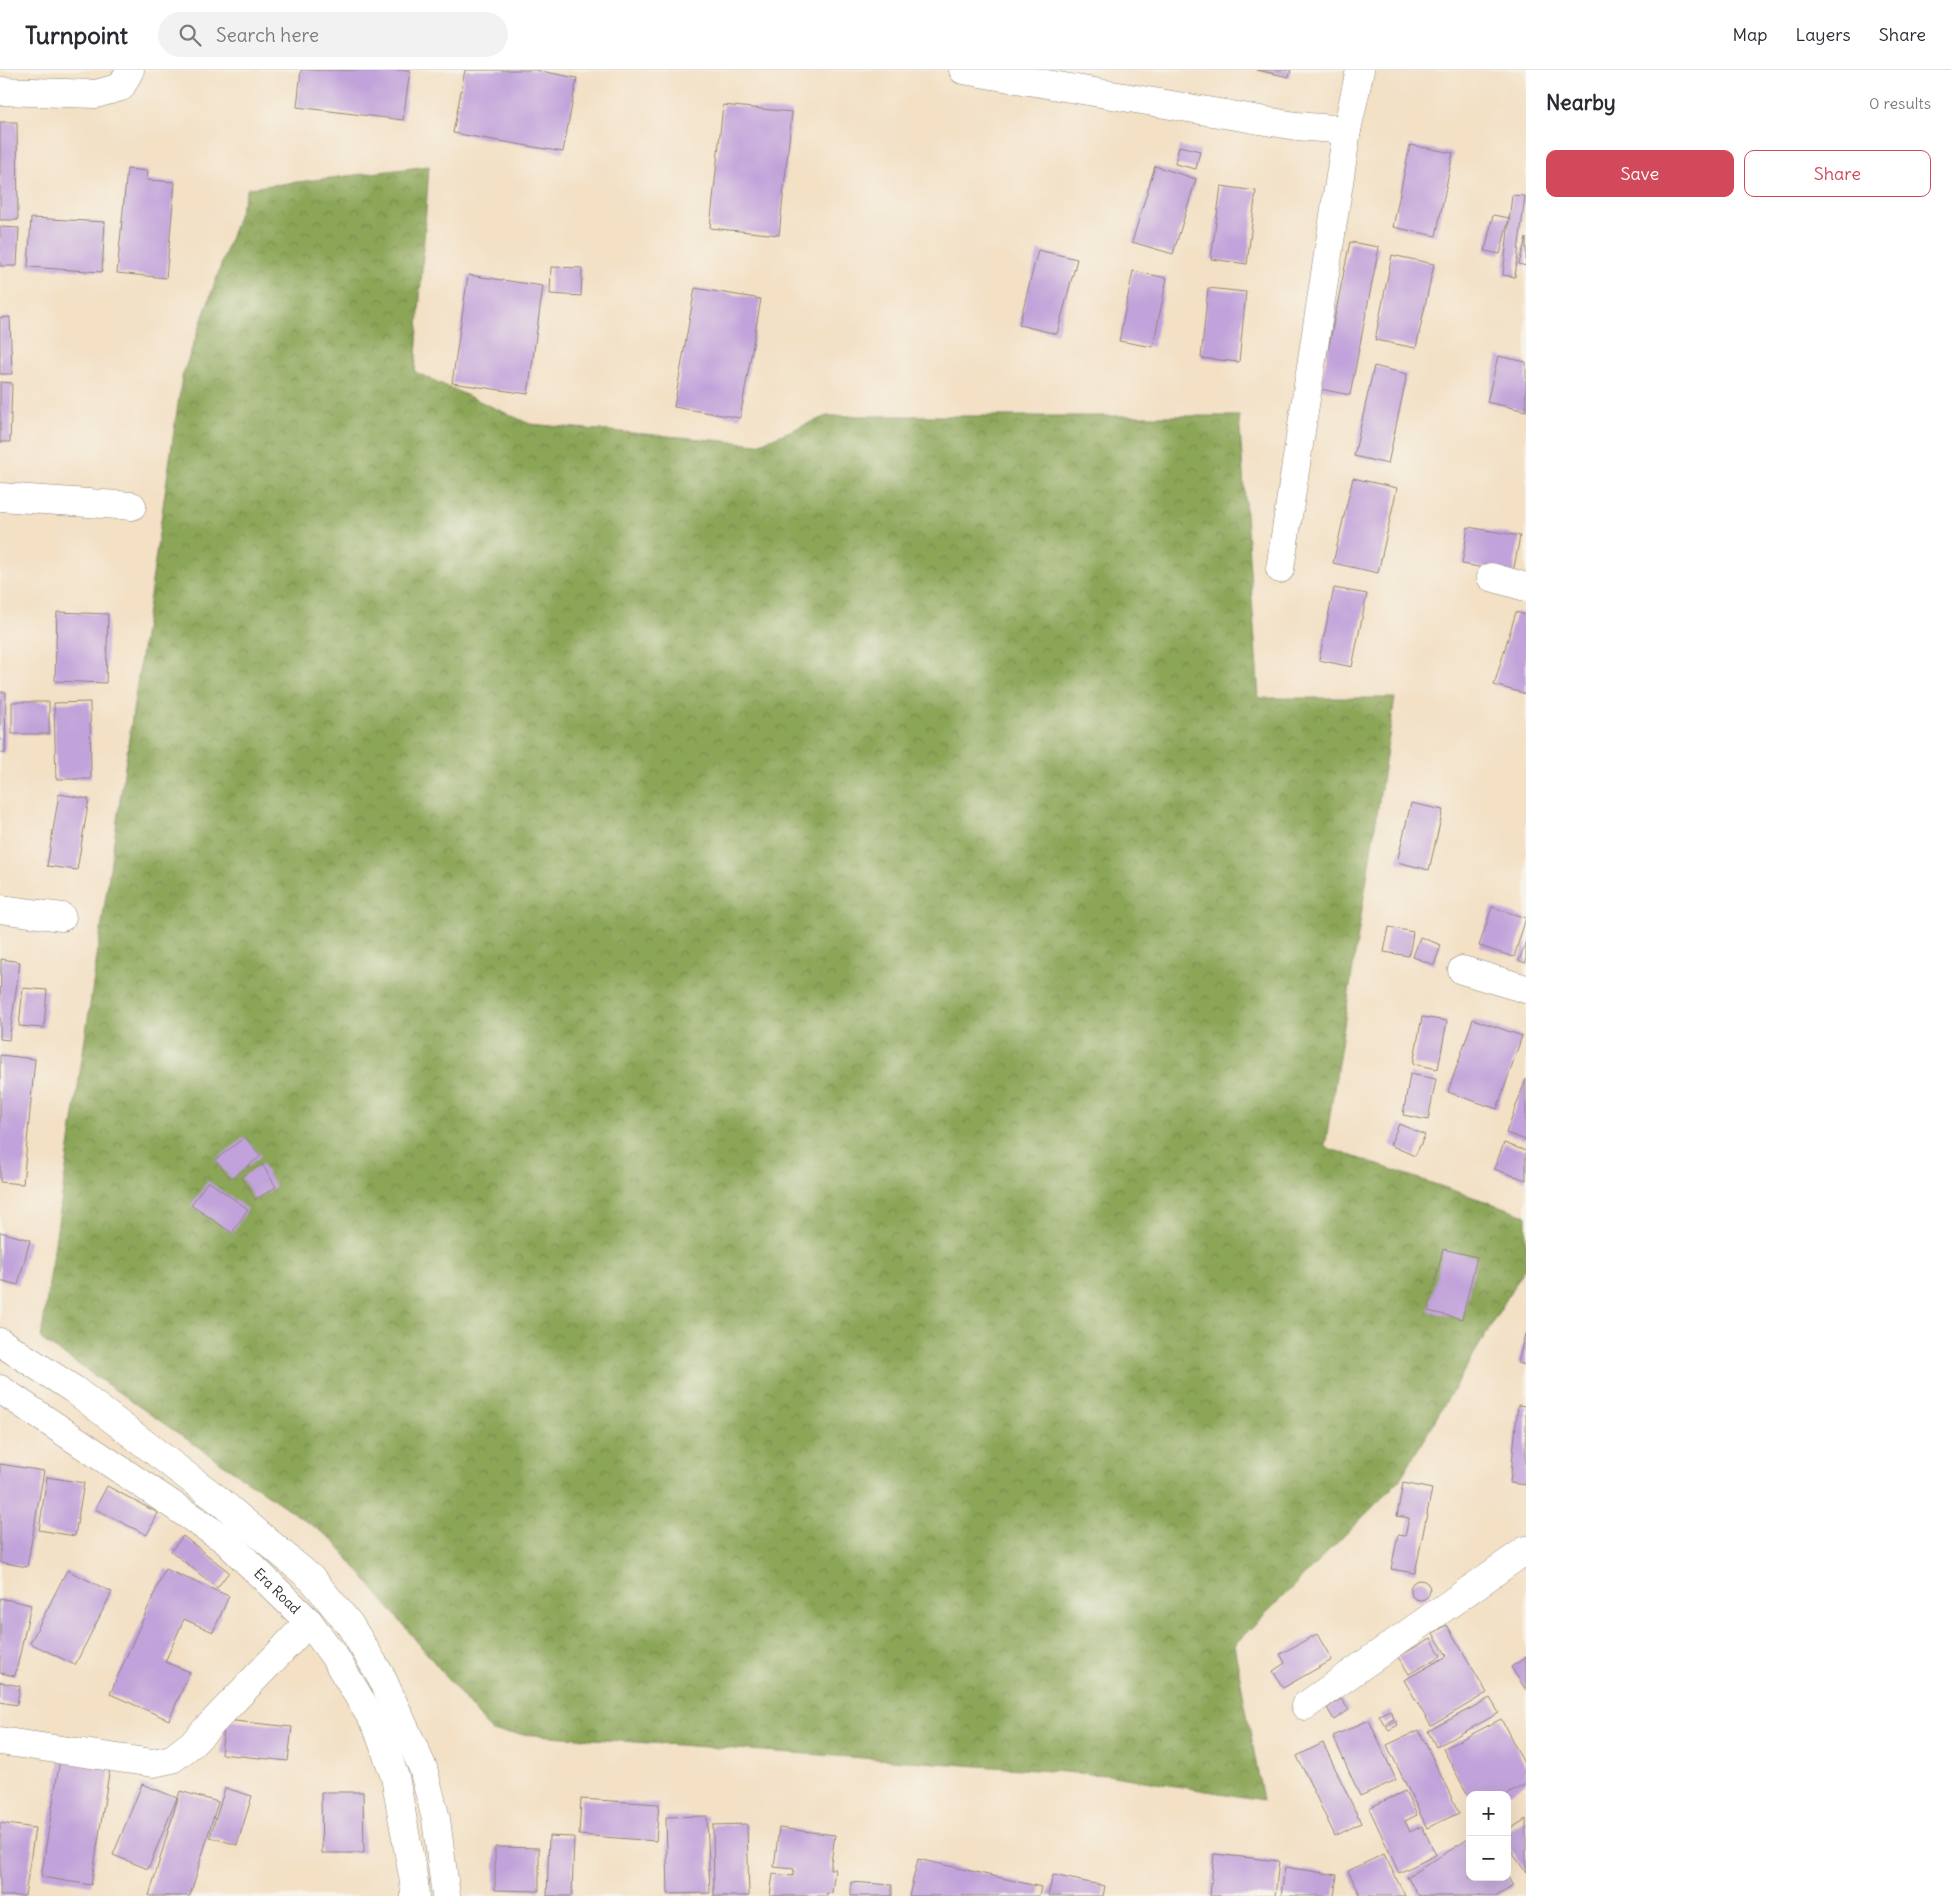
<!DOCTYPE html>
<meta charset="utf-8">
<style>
:root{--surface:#fff;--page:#f2f2f3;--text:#2b2b33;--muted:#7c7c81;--line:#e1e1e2;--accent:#d1495b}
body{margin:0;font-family:Delius,sans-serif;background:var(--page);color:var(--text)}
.controls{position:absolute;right:15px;bottom:15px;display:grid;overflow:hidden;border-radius:10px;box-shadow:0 5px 20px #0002}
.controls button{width:45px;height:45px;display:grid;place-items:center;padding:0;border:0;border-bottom:1px solid var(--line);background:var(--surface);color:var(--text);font:25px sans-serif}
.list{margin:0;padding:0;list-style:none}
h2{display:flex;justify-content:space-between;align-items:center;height:65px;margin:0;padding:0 20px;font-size:21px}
h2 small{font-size:16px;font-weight:400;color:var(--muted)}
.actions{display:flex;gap:10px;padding:15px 20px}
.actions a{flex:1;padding:11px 0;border:1px solid var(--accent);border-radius:10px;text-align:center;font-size:18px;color:var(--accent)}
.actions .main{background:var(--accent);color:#fff}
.icon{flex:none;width:28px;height:28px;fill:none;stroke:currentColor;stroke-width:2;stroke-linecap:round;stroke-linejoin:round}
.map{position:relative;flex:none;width:1526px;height:1826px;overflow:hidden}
header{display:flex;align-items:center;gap:30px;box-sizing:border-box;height:70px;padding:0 25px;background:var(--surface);border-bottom:1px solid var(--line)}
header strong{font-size:24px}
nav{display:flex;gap:28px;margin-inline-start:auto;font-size:18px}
.search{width:350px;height:45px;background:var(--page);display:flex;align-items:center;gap:12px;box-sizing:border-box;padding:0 18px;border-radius:28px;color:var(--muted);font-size:19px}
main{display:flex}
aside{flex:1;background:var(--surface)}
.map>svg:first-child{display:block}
.forest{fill:url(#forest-crowns);stroke:#5c6842}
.building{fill:#c1a2da}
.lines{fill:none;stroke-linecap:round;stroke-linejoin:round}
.street-casing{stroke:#8f8678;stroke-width:29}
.secondary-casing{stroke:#8f8678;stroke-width:29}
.street{stroke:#fff;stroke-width:28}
.secondary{stroke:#fff;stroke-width:28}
.labels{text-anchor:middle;stroke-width:4.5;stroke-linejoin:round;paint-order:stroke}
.street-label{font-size:14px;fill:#2b2b2b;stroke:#f7f3e8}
</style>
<header>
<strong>Turnpoint</strong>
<div class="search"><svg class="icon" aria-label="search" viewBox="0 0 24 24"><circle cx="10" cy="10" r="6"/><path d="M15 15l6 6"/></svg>Search here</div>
<nav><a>Map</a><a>Layers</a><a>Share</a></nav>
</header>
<main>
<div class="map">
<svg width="1526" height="1826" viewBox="0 0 1526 1826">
<defs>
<pattern id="forest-crowns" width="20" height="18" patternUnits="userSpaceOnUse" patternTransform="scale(1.25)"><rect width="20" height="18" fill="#8ca658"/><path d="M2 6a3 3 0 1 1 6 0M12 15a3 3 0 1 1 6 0" fill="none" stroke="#738749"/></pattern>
</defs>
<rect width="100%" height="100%" fill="#f7f3e8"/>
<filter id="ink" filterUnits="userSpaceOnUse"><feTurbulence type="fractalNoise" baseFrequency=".02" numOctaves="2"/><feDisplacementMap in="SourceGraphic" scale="10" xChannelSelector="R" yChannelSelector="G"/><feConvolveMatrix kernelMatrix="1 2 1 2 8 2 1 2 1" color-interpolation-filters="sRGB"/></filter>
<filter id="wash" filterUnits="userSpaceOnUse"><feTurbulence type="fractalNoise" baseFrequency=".0096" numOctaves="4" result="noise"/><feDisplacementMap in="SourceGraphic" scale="20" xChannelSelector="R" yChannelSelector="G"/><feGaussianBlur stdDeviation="1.12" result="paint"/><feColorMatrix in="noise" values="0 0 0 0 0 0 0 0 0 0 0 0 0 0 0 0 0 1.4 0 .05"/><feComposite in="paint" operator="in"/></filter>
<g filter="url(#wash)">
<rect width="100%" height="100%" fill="#f3e0c5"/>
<!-- forest -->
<path class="forest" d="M429,96L415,302L530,354L758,374L827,346H1239L1259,628H1395L1325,1077L1526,1145V1196L1399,1411L1234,1575L1263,1730L1107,1705L492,1662L332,1469L41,1269L182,307L248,118Z"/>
<g id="blocks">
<!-- building -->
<g class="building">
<path d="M301,0H410L403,50L297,37Z"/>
<path d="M465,0H535L577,8L563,82L453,63Z"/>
<path d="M1257,0H1291L1289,7Z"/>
<path d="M723,35L792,42L779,165L710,158Z"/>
<path d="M0,52H17L18,150H0Z"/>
<path d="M1410,75L1453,83L1436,166L1393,157Z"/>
<path d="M1179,76L1200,81L1196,99L1175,94Z"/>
<path d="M1155,96L1196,109L1173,184L1132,172Z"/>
<path d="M127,99L148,101L147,110L175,112L166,208L117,203Z"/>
<path d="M1221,116L1256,121L1247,194L1211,189Z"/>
<path d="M1512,125L1525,126L1515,207L1503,205Z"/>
<path d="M1493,145L1509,148L1500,184L1485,181Z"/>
<path d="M31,148L105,152L102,202L28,197Z"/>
<path d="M0,157L19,158L17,196H0Z"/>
<path d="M1526,168V196L1519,194Z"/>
<path d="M1350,172L1379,177L1350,325L1320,319Z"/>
<path d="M1038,180L1077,189L1057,264L1019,255Z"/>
<path d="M1392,185L1434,194L1416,278L1375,270Z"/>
<path d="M551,197L582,198L581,226L550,224Z"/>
<path d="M1133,201L1167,208L1153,277L1119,271Z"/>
<path d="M468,205L543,216L528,324L452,313Z"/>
<path d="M695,218L761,229L740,348L674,337Z"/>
<path d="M1208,218L1246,222L1239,292L1201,288Z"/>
<path d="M10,247L12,304H0V248Z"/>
<path d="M1498,286L1526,292V341L1487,332Z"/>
<path d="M1374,296L1407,304L1388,394L1354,386Z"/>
<path d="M0,312L12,313L10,372H0Z"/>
<path d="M1353,408L1397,418L1378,503L1333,493Z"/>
<path d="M1468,457L1520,466L1513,503L1462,494Z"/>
<path d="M1334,518L1367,524L1352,597L1319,590Z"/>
<path d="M57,542L108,544L106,613L55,611Z"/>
<path d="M1516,542L1526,545V624L1494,615Z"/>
<path d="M0,622H6L5,683H0Z"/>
<rect x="12" y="632" width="37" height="32"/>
<path d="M90,632L91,709H56L54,633Z"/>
<path d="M59,724L89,729L77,800L47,796Z"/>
<path d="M1411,733L1443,740L1429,800L1397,792Z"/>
<path d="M1492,837L1526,848L1514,887L1479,876Z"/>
<path d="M1389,857L1413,862L1409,886L1384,882Z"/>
<path d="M1420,867L1441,875L1434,895L1413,887Z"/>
<path d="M1526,871V893L1519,891Z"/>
<path d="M1,889L20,892L9,970L0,969Z"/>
<path d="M23,918L47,920L44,958L19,956Z"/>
<path d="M1422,947L1447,951L1438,999L1413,994Z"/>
<path d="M1473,949L1522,966L1497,1039L1448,1022Z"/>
<path d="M0,985L35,989L23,1114L0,1112Z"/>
<path d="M1410,1004L1436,1009L1428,1050L1403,1045Z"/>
<path d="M1526,1009V1070L1506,1063Z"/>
<path d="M1399,1054L1425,1065L1415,1086L1390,1075Z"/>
<path d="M245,1067L261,1086L231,1109L215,1090Z"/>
<path d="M1504,1073L1526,1081V1110L1494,1099Z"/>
<path d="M262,1094L276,1117L255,1130L241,1107Z"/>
<path d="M208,1111L248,1139L232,1163L191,1135Z"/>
<path d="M0,1162L30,1170L18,1215L0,1210Z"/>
<path d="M1443,1179L1477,1187L1462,1249L1428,1241Z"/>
<path d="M1525,1264H1526V1295L1518,1293Z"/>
<path d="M1518,1335L1526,1336V1415L1510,1413Z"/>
<path d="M0,1394L44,1401L27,1497L0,1492Z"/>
<path d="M47,1407L84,1413L75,1466L39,1460Z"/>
<path d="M1403,1413L1432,1419L1415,1503L1391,1499L1398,1465L1405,1466L1409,1448L1397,1446Z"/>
<path d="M107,1416L158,1443L147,1465L95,1439Z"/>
<path d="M183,1466L229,1502L217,1518L171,1481Z"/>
<path d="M165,1499L229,1526L213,1562L184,1549L165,1592L190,1602L169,1650L110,1624Z"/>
<path d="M67,1500L112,1522L75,1595L30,1573Z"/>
<circle cx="1420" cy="1520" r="10"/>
<path d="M0,1528L31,1535L15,1606L0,1603Z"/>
<path d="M1447,1555L1487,1623L1431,1656L1404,1610L1447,1586L1433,1563Z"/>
<path d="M1317,1564L1332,1590L1283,1618L1273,1601L1285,1593L1280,1584Z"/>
<path d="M1431,1568L1441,1586L1409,1604L1398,1587Z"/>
<path d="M1526,1587V1620L1511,1597Z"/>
<path d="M0,1612L20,1616L17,1635L0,1632Z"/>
<path d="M1490,1628L1499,1643L1436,1677L1428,1661Z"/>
<path d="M1341,1629L1349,1640L1334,1650L1327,1638Z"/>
<path d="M1390,1640L1394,1649L1384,1654L1379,1645Z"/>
<path d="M1501,1649L1526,1697V1714L1506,1725H1470V1729L1443,1679Z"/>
<path d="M225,1650L292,1657L288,1691L221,1684Z"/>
<path d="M1369,1650L1396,1710L1360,1726L1333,1666Z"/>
<path d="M1396,1651L1398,1655L1389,1660L1386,1656Z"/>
<path d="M1419,1660L1459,1743L1427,1758L1387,1675Z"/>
<path d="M1323,1673L1361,1753L1335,1766L1297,1686Z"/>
<path d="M60,1689L110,1697L91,1815L41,1807Z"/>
<path d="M142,1714L177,1728L148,1799L113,1785Z"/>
<path d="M225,1718L252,1726L237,1775L210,1767Z"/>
<path d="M180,1721L218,1732L190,1826H149Z"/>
<path d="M1405,1721L1417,1745L1405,1751L1410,1762L1422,1756L1436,1785L1399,1803L1369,1738Z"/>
<path d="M321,1722H363L364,1783H322Z"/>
<path d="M581,1729L659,1734L656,1771L579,1765Z"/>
<path d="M707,1746L710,1823L668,1824L666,1747Z"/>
<path d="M1526,1749V1803L1507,1774V1761Z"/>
<path d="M0,1753L35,1758L25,1826H0Z"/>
<path d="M747,1754L749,1826H714L713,1755Z"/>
<path d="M779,1758L835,1765L830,1799H835L832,1823H827V1826H770L773,1804L793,1806L794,1799L774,1797Z"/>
<path d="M549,1766L574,1767L572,1826H547Z"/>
<path d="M1470,1768V1807H1508L1513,1816L1497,1826H1419L1407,1807Z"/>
<path d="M495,1777L539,1778V1821L495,1820Z"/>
<path d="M1214,1784L1279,1791L1275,1826H1210Z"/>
<path d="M1384,1784L1405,1826H1361L1348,1801Z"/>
<path d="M918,1789L1041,1817L1039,1826H909Z"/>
<path d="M1285,1797L1337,1805L1334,1826H1281Z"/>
<path d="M1053,1805L1105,1816L1103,1826H1048Z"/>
<path d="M851,1812L892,1815V1826H851Z"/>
</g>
</g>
</g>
<g filter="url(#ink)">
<use href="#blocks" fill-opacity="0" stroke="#8f8678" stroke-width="1"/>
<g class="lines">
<defs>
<g id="street">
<path d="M963,0L1296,56L1347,60L1360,0"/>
<path d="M0,21L96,24L121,17L130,0"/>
<path d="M0,427L132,436"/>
<path d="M1280,499L1347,60"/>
<path d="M1491,507L1526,517"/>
<path d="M0,839L62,847"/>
<path d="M1462,900L1526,919"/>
<path d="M1305,1636L1526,1480"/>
<path d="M0,1671L153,1693L172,1689L193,1673L309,1552"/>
</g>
<g id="secondary">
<path d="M0,1272L73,1319L221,1432L313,1510L350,1555L381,1606L423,1698L436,1749L446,1826"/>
<path id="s1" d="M0,1319L225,1470L309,1552L334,1586L377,1657L395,1707L414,1812L415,1826"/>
</g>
</defs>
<!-- street casing -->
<use href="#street" class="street-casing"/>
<!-- secondary casing -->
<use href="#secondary" class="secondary-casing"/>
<!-- street -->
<use href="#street" class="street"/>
<!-- secondary -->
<use href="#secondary" class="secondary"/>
</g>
</g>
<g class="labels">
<!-- street labels -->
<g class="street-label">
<text dy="5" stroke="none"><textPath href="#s1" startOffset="344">Era Road</textPath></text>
</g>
</g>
</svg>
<div class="controls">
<button>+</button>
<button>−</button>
</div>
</div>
<aside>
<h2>Nearby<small>0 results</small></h2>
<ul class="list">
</ul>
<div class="actions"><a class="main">Save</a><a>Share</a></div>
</aside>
</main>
